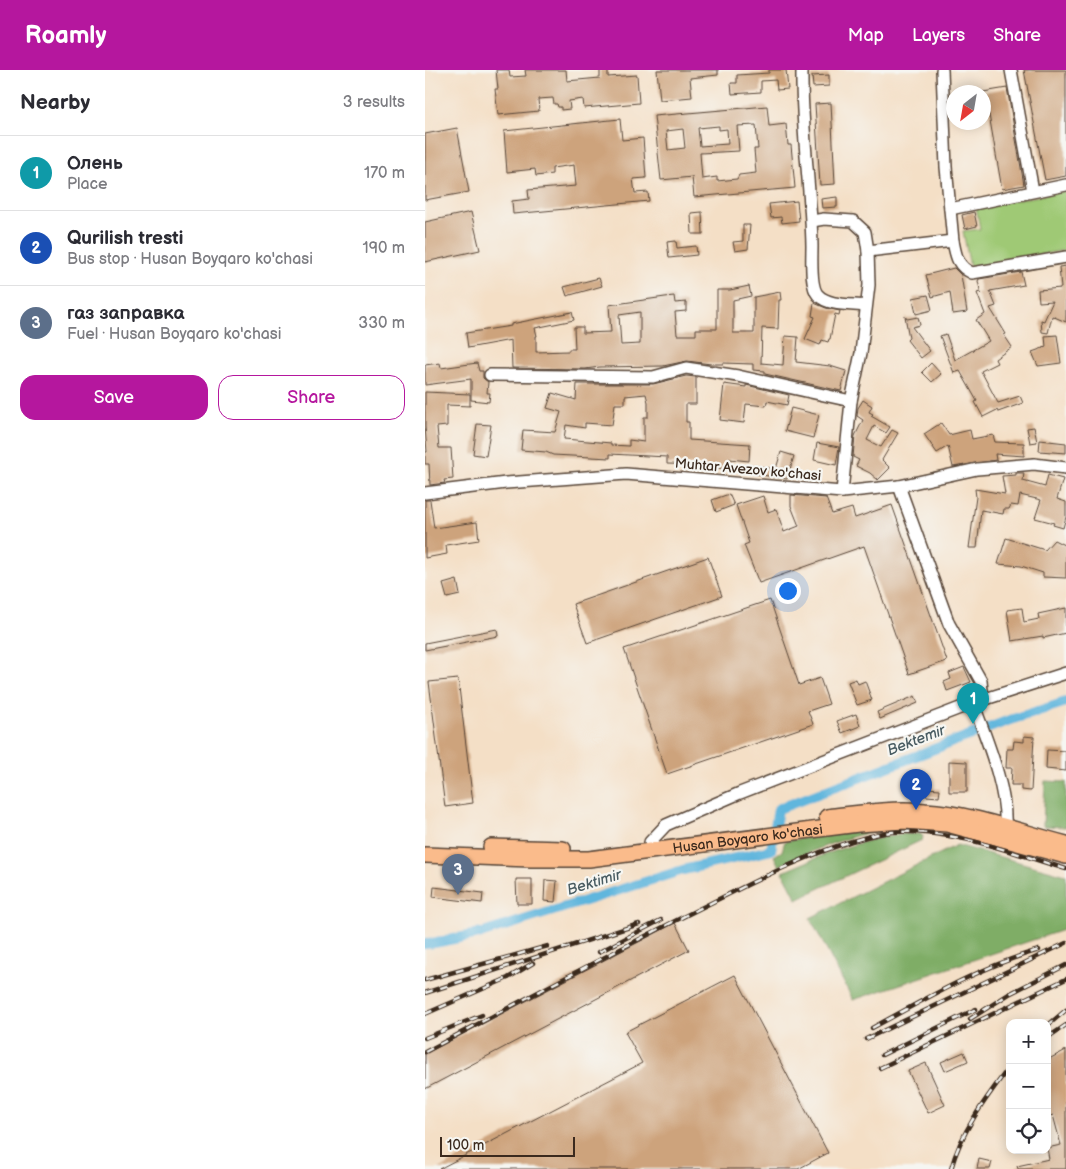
<!DOCTYPE html>
<meta charset="utf-8">
<style>
:root{--surface:#fff;--page:#f2f2f3;--text:#2b2b33;--muted:#7c7c81;--line:#e1e1e2;--accent:#b5179e}
body{margin:0;font-family:"Balsamiq Sans",sans-serif;background:var(--page);color:var(--text)}
.controls{position:absolute;right:15px;bottom:15px;display:grid;overflow:hidden;border-radius:10px;box-shadow:0 2px 12px #0003}
.controls button{width:45px;height:45px;display:grid;place-items:center;padding:0;border:0;border-bottom:1px solid var(--line);background:var(--surface);color:var(--text);font:25px sans-serif}
.compass{position:absolute;left:521px;top:15px;width:45px;height:45px;border-radius:50%;background:var(--surface);box-shadow:0 2px 12px #0003;rotate:211deg}
.scale{position:absolute;left:15px;bottom:12px;width:135px;box-sizing:border-box;padding-left:5px;border:2px solid #3b2a1e;border-top:0;font-size:14px;line-height:18px;white-space:nowrap;color:#3b2a1e;-webkit-text-stroke:4px #f6f6f2;paint-order:stroke}
.you{position:absolute;left:362px;top:520px;width:18px;height:18px;margin:-12px;border:4px solid #fff;border-radius:50%;background:#1a73e8;box-shadow:0 0 0 8px #1a73e833}
.badge{display:grid;place-items:center;width:32px;height:32px;border-radius:50%;background:var(--accent);color:#fff;font-size:16px;font-weight:700}
.pin{position:absolute;translate:-50% -41px;filter:drop-shadow(0 1px 2px #0008)}
.pin::after{content:'';position:absolute;top:26px;width:18px;height:15px;background:inherit;clip-path:polygon(0 0,100% 0,50% 100%)}
.list{margin:0;padding:0;list-style:none}
h2{display:flex;justify-content:space-between;align-items:center;height:65px;margin:0;padding:0 20px;font-size:21px}
h2 small{font-size:16px;font-weight:400;color:var(--muted)}
.list li{display:grid;grid-template-columns:32px 1fr auto;gap:15px;align-items:center;box-sizing:border-box;height:75px;padding:0 20px;border-top:1px solid var(--line)}
.list b{display:block;font-size:19px;white-space:nowrap}
.list p{margin:0;font-size:16px;white-space:nowrap;color:var(--muted)}
.list em{font-size:16px;font-style:normal;color:var(--muted)}
.actions{display:flex;gap:10px;padding:15px 20px}
.actions a{flex:1;padding:11px 0;border:1px solid var(--accent);border-radius:15px;text-align:center;font-size:18px;color:var(--accent)}
.actions .main{background:var(--accent);color:#fff}
.icon{flex:none;width:28px;height:28px;fill:none;stroke:currentColor;stroke-width:2;stroke-linecap:round;stroke-linejoin:round}
.map{position:relative;flex:none;width:641px;height:1099px;overflow:hidden}
header{display:flex;align-items:center;gap:30px;box-sizing:border-box;height:70px;padding:0 25px;background:var(--accent);color:#fff}
header strong{font-size:24px}
nav{display:flex;gap:28px;margin-inline-start:auto;font-size:18px}
main{display:flex}
aside{flex:1;background:var(--surface)}
.map>svg:first-child{display:block}
.green{fill:#9fc975;stroke:#6d7a4a}
.forest{fill:#7fad66;stroke:#5d6c42}
.lines{fill:none;stroke-linecap:round;stroke-linejoin:round}
.canal{stroke:#61b6dd;stroke-width:10}
.building{fill:#cda37c;fill-rule:evenodd}
.minor-casing{stroke:#574537;stroke-width:14}
.major-casing{stroke:#574537;stroke-width:18}
.minor{stroke:#fff;stroke-width:11}
.major{stroke:#fabb8b;stroke-width:15}
.rail-casing{stroke:#3b2a1e;stroke-width:4.5}
.rail{stroke:#f6f6f2;stroke-width:2.5;stroke-dasharray:8;stroke-linecap:butt}
.labels{text-anchor:middle;stroke-width:4.5;stroke-linejoin:round;paint-order:stroke}
.street-label{font-size:14px;fill:#3b2a1e;stroke:#f6f6f2}
.water-label{font-size:15px;font-style:italic;fill:#485b61;stroke:#f6f6f2}
</style>
<header>
<strong>Roamly</strong>
<nav><a>Map</a><a>Layers</a><a>Share</a></nav>
</header>
<main>
<aside>
<h2>Nearby<small>3 results</small></h2>
<ul class="list">
<li><span class="badge" style="background:#0f9aa8">1</span><div><b>Олень</b><p>Place</p></div><em>170 m</em></li>
<li><span class="badge" style="background:#1a4fb4">2</span><div><b>Qurilish tresti</b><p>Bus stop · Husan Boyqaro ko'chasi</p></div><em>190 m</em></li>
<li><span class="badge" style="background:#5c6f8a">3</span><div><b>газ заправка</b><p>Fuel · Husan Boyqaro ko'chasi</p></div><em>330 m</em></li>
</ul>
<div class="actions"><a class="main">Save</a><a>Share</a></div>
</aside>
<div class="map">
<svg width="641" height="1099" viewBox="0 0 641 1099">
<rect width="100%" height="100%" fill="#f6f6f2"/>
<filter id="ink" filterUnits="userSpaceOnUse"><feTurbulence type="fractalNoise" baseFrequency=".02" numOctaves="2"/><feDisplacementMap in="SourceGraphic" scale="10" xChannelSelector="R" yChannelSelector="G"/><feConvolveMatrix kernelMatrix="1 2 1 2 8 2 1 2 1" color-interpolation-filters="sRGB"/></filter>
<filter id="wash" filterUnits="userSpaceOnUse"><feTurbulence type="fractalNoise" baseFrequency=".0096" numOctaves="4" result="noise"/><feDisplacementMap in="SourceGraphic" scale="20" xChannelSelector="R" yChannelSelector="G"/><feGaussianBlur stdDeviation="1.12" result="paint"/><feColorMatrix in="noise" values="0 0 0 0 0 0 0 0 0 0 0 0 0 0 0 0 0 1.4 0 .05"/><feComposite in="paint" operator="in"/></filter>
<g filter="url(#wash)">
<rect width="100%" height="100%" fill="#f4dfc6"/>
<!-- green -->
<path class="green" d="M641,121V180L545,197L538,161L555,159L551,137Z"/>
<!-- forest -->
<g class="forest">
<path d="M620,711L641,712V757L618,756Z"/>
<path d="M460,757L494,759C483,759 471,758 459,760C423,765 387,781 354,796L349,786L357,781L360,771Z"/>
<path d="M478,764H496L498,767L497,770L372,829L358,802C397,785 436,769 478,764Z"/>
<path d="M532,775L641,805V859L428,930L385,848Z"/>
</g>
<g class="lines">
<!-- canal -->
<path class="canal" d="M0,874L9,873L58,863L258,800L346,780L353,739L582,651L641,632"/>
</g>
<g id="blocks">
<!-- building -->
<g class="building">
<path d="M71,0H84L85,7L101,6L100,0H141L142,11L175,8V0H183V7L212,5L214,33L159,38L158,29L144,31L145,39L136,40V37H133L132,34H129L128,28L113,29L114,41L73,45L70,19H73Z"/>
<path d="M232,0H293V5L265,8L267,27L235,30Z"/>
<path d="M344,0H361L363,19L352,20L351,10L336,11V22L307,24L306,13H312V5L344,3Z"/>
<path d="M599,0H641V106L620,110Z"/>
<path d="M404,5V16L388,17L387,6Z"/>
<path d="M582,18L599,115L577,119L563,39H561L558,22Z"/>
<path d="M406,33L410,114L395,115L390,34Z"/>
<path d="M342,36L344,56L361,54L363,75H366L370,118L269,127L267,107L236,110L229,46ZM331,55L333,79H329L331,103L314,105L312,109L292,111V107L277,109L275,83L314,81L312,56ZM294,56V60L302,59L303,74L275,76L273,58ZM258,59L260,78L243,80L241,61Z"/>
<path d="M195,49L197,70L218,68L221,108L208,109L210,123L223,122L224,131L88,144L87,131L104,129L103,120L151,116L149,95L127,98V104L111,106L110,99L82,102L79,61Z"/>
<path d="M32,58L44,122L0,130V64Z"/>
<path d="M412,127V137L397,138L396,129Z"/>
<path d="M372,131L374,151L357,153L356,147L346,148L344,134Z"/>
<path d="M46,142L55,180L0,192V152Z"/>
<path d="M277,142L278,164H267L266,143Z"/>
<path d="M549,142L552,156L540,159L537,145Z"/>
<path d="M318,155H325L323,179L310,181L308,172L318,171Z"/>
<path d="M251,171L252,178L271,176L272,185L244,188L242,172Z"/>
<path d="M641,196V252L627,246L623,263L617,262L616,250L619,251L628,231L614,232L613,220L636,218L634,197Z"/>
<path d="M529,198L536,205L542,242L528,244L525,222L507,227L501,205Z"/>
<path d="M596,202L599,215L565,221L571,236L565,238L581,264L579,265L587,277L570,289L572,293L556,301L573,333L595,326L598,333L573,342L572,340L558,347L550,332L552,331L535,301L529,303L515,266L521,264L530,290L564,271L551,250L560,244L552,223L555,222L556,224L553,211L554,209Z"/>
<path d="M174,208L177,216L142,226L139,217Z"/>
<path d="M324,216L326,226L308,230V263H329V227L355,222L356,230H354L353,259L337,258L336,293L358,295L360,266L373,267L371,292L405,296L421,301L416,321L340,304V301L328,300V294L298,293V294H286L262,291L238,296L175,297L160,299L87,298L86,270L43,278L41,263L86,256V254L147,242L149,250L110,258L112,266H111V282L144,281V279H150L149,257H158V263L186,262L184,235L240,227L249,226L250,233L261,232V241L250,242L252,265H271V259H292V220H305ZM215,242V274L196,275L194,245Z"/>
<path d="M503,225L507,240L491,244L488,228Z"/>
<path d="M389,233L401,238L415,241L414,245L410,244L405,269H404L403,272L397,270L395,275L380,269L390,247L387,246Z"/>
<path d="M480,246L482,249L493,247L495,255L487,257L505,281L496,288L482,270L484,268Z"/>
<path d="M632,265L636,293L613,296L607,282L621,277L620,266Z"/>
<path d="M15,293L16,298L52,293L54,301H58V308L63,312L62,323H65L64,332L46,330V309L0,315V295Z"/>
<path d="M506,293L516,304L507,312L497,302Z"/>
<path d="M261,306L271,307V334H261V352H264V370L325,374L324,391L304,389V399L280,397V395L242,394V387L185,384V388L128,385L121,382L96,380L98,360L130,362L136,342L122,338L127,323L151,330L152,314H228ZM221,324L223,332V347H219V372L204,370V376L186,375V373L139,369L141,355L160,358V353L187,355L190,334H200V326Z"/>
<path d="M299,314L321,317V315L364,325L362,335L342,331L341,336L321,334L319,353L295,350Z"/>
<path d="M0,322L45,324V336L22,335V356L12,357L14,378H26L28,409L19,410L20,413L5,415L4,394H0V382H2L0,357Z"/>
<path d="M438,330L447,336L444,342L448,344L446,346L465,357L461,363L449,356L442,370L456,377L467,360L473,363L457,390L465,398L453,410L445,403L431,396L434,390L428,387L430,366L438,350L432,346L433,338Z"/>
<path d="M366,338L394,345L388,368L360,361Z"/>
<path d="M516,353L524,365L545,360L547,369L568,365L570,372L599,373V386L570,384L571,390L528,397L523,376L512,383L499,364Z"/>
<path d="M52,354L66,355L61,386L48,384Z"/>
<path d="M609,357L612,372L605,373L602,358Z"/>
<path d="M615,370L641,373V383L614,381Z"/>
<path d="M392,373L414,377L411,395L389,390Z"/>
<path d="M356,382L369,386L362,409L324,403L325,395L351,399Z"/>
<path d="M591,403H599L598,411L620,417L623,405L638,409L632,429L641,432V447L638,458L628,455L629,453L610,448L616,430L595,425L593,436L586,435L584,439H579L578,444L556,440L552,478H544L551,427L550,419L580,424L577,406L591,405Z"/>
<path d="M304,424L309,435L291,442L287,430Z"/>
<path d="M366,425L401,428L407,444L427,438L430,448L467,435L522,591L484,604L439,476L334,513L319,475L324,473L311,435L338,426L343,442L351,439L359,462L374,456L366,436Z"/>
<path d="M0,430H5L9,458L52,452L54,470L21,475L22,484L0,488Z"/>
<path d="M581,468L620,480L629,470L641,476V508L618,507V503L596,496L573,494Z"/>
<path d="M283,487L297,526L162,573L148,534Z"/>
<path d="M32,510L35,525L22,528L18,514Z"/>
<path d="M345,530L374,615L395,608L404,634L383,641L388,654L242,704L199,579Z"/>
<path d="M597,538L599,552L614,549L613,544L641,538V563L618,568V566L587,571L582,540Z"/>
<path d="M72,559L73,566L0,580V573Z"/>
<path d="M539,597L546,612L522,621L519,612L526,609L524,603Z"/>
<path d="M33,609L48,733L20,737L4,612Z"/>
<path d="M431,609L433,614L440,611L447,630L432,635L423,612Z"/>
<path d="M490,626L493,633L455,649L452,642Z"/>
<path d="M431,644L435,656L417,663L412,651Z"/>
<path d="M599,666L609,667L606,721L596,720V715H586L587,698H581L582,679H588L589,671L599,672Z"/>
<path d="M622,680L641,681V701L621,699Z"/>
<path d="M524,691L542,692V722H524Z"/>
<path d="M502,718L515,719L514,727L501,726Z"/>
<path d="M91,809H107V834H92Z"/>
<path d="M120,810L132,811L130,832L119,831Z"/>
<path d="M9,817L58,823L57,833L8,827Z"/>
<path d="M250,853L264,880L0,1019V984Z"/>
<path d="M310,905L403,1083L373,1099H14L217,993L200,962Z"/>
<path d="M641,980V1099H593L592,1096L624,1089L622,1078L636,1075L628,1045L622,1047V990Z"/>
<path d="M539,982L543,991L520,1001L516,992Z"/>
<path d="M501,993L520,1035L503,1043L483,1001Z"/>
<path d="M554,1089L567,1092L565,1099H552Z"/>
</g>
</g>
</g>
<g filter="url(#ink)">
<use href="#blocks" fill-opacity="0" stroke="#574537" stroke-width="1"/>
<g class="lines">
<defs>
<g id="minor">
<path d="M377,0C376,59 386,118 387,176C387,188 385,217 393,225C403,236 427,234 441,236"/>
<path d="M517,0L521,97L528,171"/>
<path d="M586,0L608,121"/>
<path d="M525,139L641,115"/>
<path d="M387,151L399,149L428,151L440,162L443,181L444,215L436,283L426,331L417,422"/>
<path d="M443,181L528,171C531,186 532,196 547,203L641,187"/>
<path d="M65,305L228,307L261,298L313,306L426,331"/>
<path d="M474,416L524,554L556,611L558,630"/>
<path d="M0,423L81,413L201,404L417,422L474,416L552,399L609,394L641,398"/>
<path d="M548,633C561,668 586,727 579,764"/>
<path d="M225,772L241,755L315,723L548,633L641,603"/>
</g>
<g id="major">
<path d="M402,747C435,743 467,738 500,741C548,744 595,762 641,774"/>
<path d="M66,777L138,779"/>
<path id="s1" d="M0,785L106,789H164L433,754L479,751L522,754L641,786"/>
</g>
</defs>
<!-- minor casing -->
<use href="#minor" class="minor-casing"/>
<!-- major casing -->
<use href="#major" class="major-casing"/>
<!-- minor -->
<use href="#minor" class="minor"/>
<!-- major -->
<use href="#major" class="major"/>
<defs>
<g id="rail">
<path d="M174,882L236,850"/>
<path d="M0,910L123,876"/>
<path d="M0,923L214,854"/>
<path d="M0,944L83,908L108,893"/>
<path d="M545,949L584,924L641,895"/>
<path d="M622,956L641,940"/>
<path d="M447,958C501,929 554,897 614,880"/>
<path d="M0,968L57,945"/>
<path d="M622,968L641,955"/>
<path d="M441,969L641,873"/>
<path d="M0,982C100,929 200,875 302,825C342,805 381,786 424,772C438,768 453,763 468,762C527,759 585,782 641,799"/>
<path d="M457,985L551,939"/>
<path d="M455,998L641,909"/>
<path d="M526,1099C536,1061 562,1027 585,996"/>
</g>
</defs>
<!-- rail casing -->
<use href="#rail" class="rail-casing"/>
<!-- rail -->
<use href="#rail" class="rail"/>
</g>
</g>
<g class="labels">
<!-- street labels -->
<g class="street-label">
<text transform="translate(323 399) rotate(5)" y="5">Muhtar Avezov ko'chasi</text>
<text dy="5" stroke="none"><textPath href="#s1" startOffset="324">Husan Boyqaro ko'chasi</textPath></text>
</g>
<!-- water labels -->
<g class="water-label">
<text transform="translate(491 670) rotate(-21)" y="5">Bektemir</text>
<text transform="translate(169 812) rotate(-17)" y="5">Bektimir</text>
</g>
</g>
</svg>
<div class="controls">
<button>+</button>
<button>−</button>
<button><svg class="icon" aria-label="locate" viewBox="0 0 24 24"><circle cx="12" cy="12" r="6"/><path d="M12 2v4M12 18v4M2 12h4M18 12h4"/></svg></button>
</div>
<svg class="compass" viewBox="-18 -18 36 36"><path d="M0-13l5 13h-10z" fill="#e53935"/><path d="M0 13l5-13h-10z" fill="#7c7c81"/></svg>
<div class="scale">100 m</div>
<div class="you"></div>
<div class="pin badge" style="left:548px;top:654px;background:#0f9aa8">1</div>
<div class="pin badge" style="left:491px;top:740px;background:#1a4fb4">2</div>
<div class="pin badge" style="left:33px;top:825px;background:#5c6f8a">3</div>
</div>
</main>
